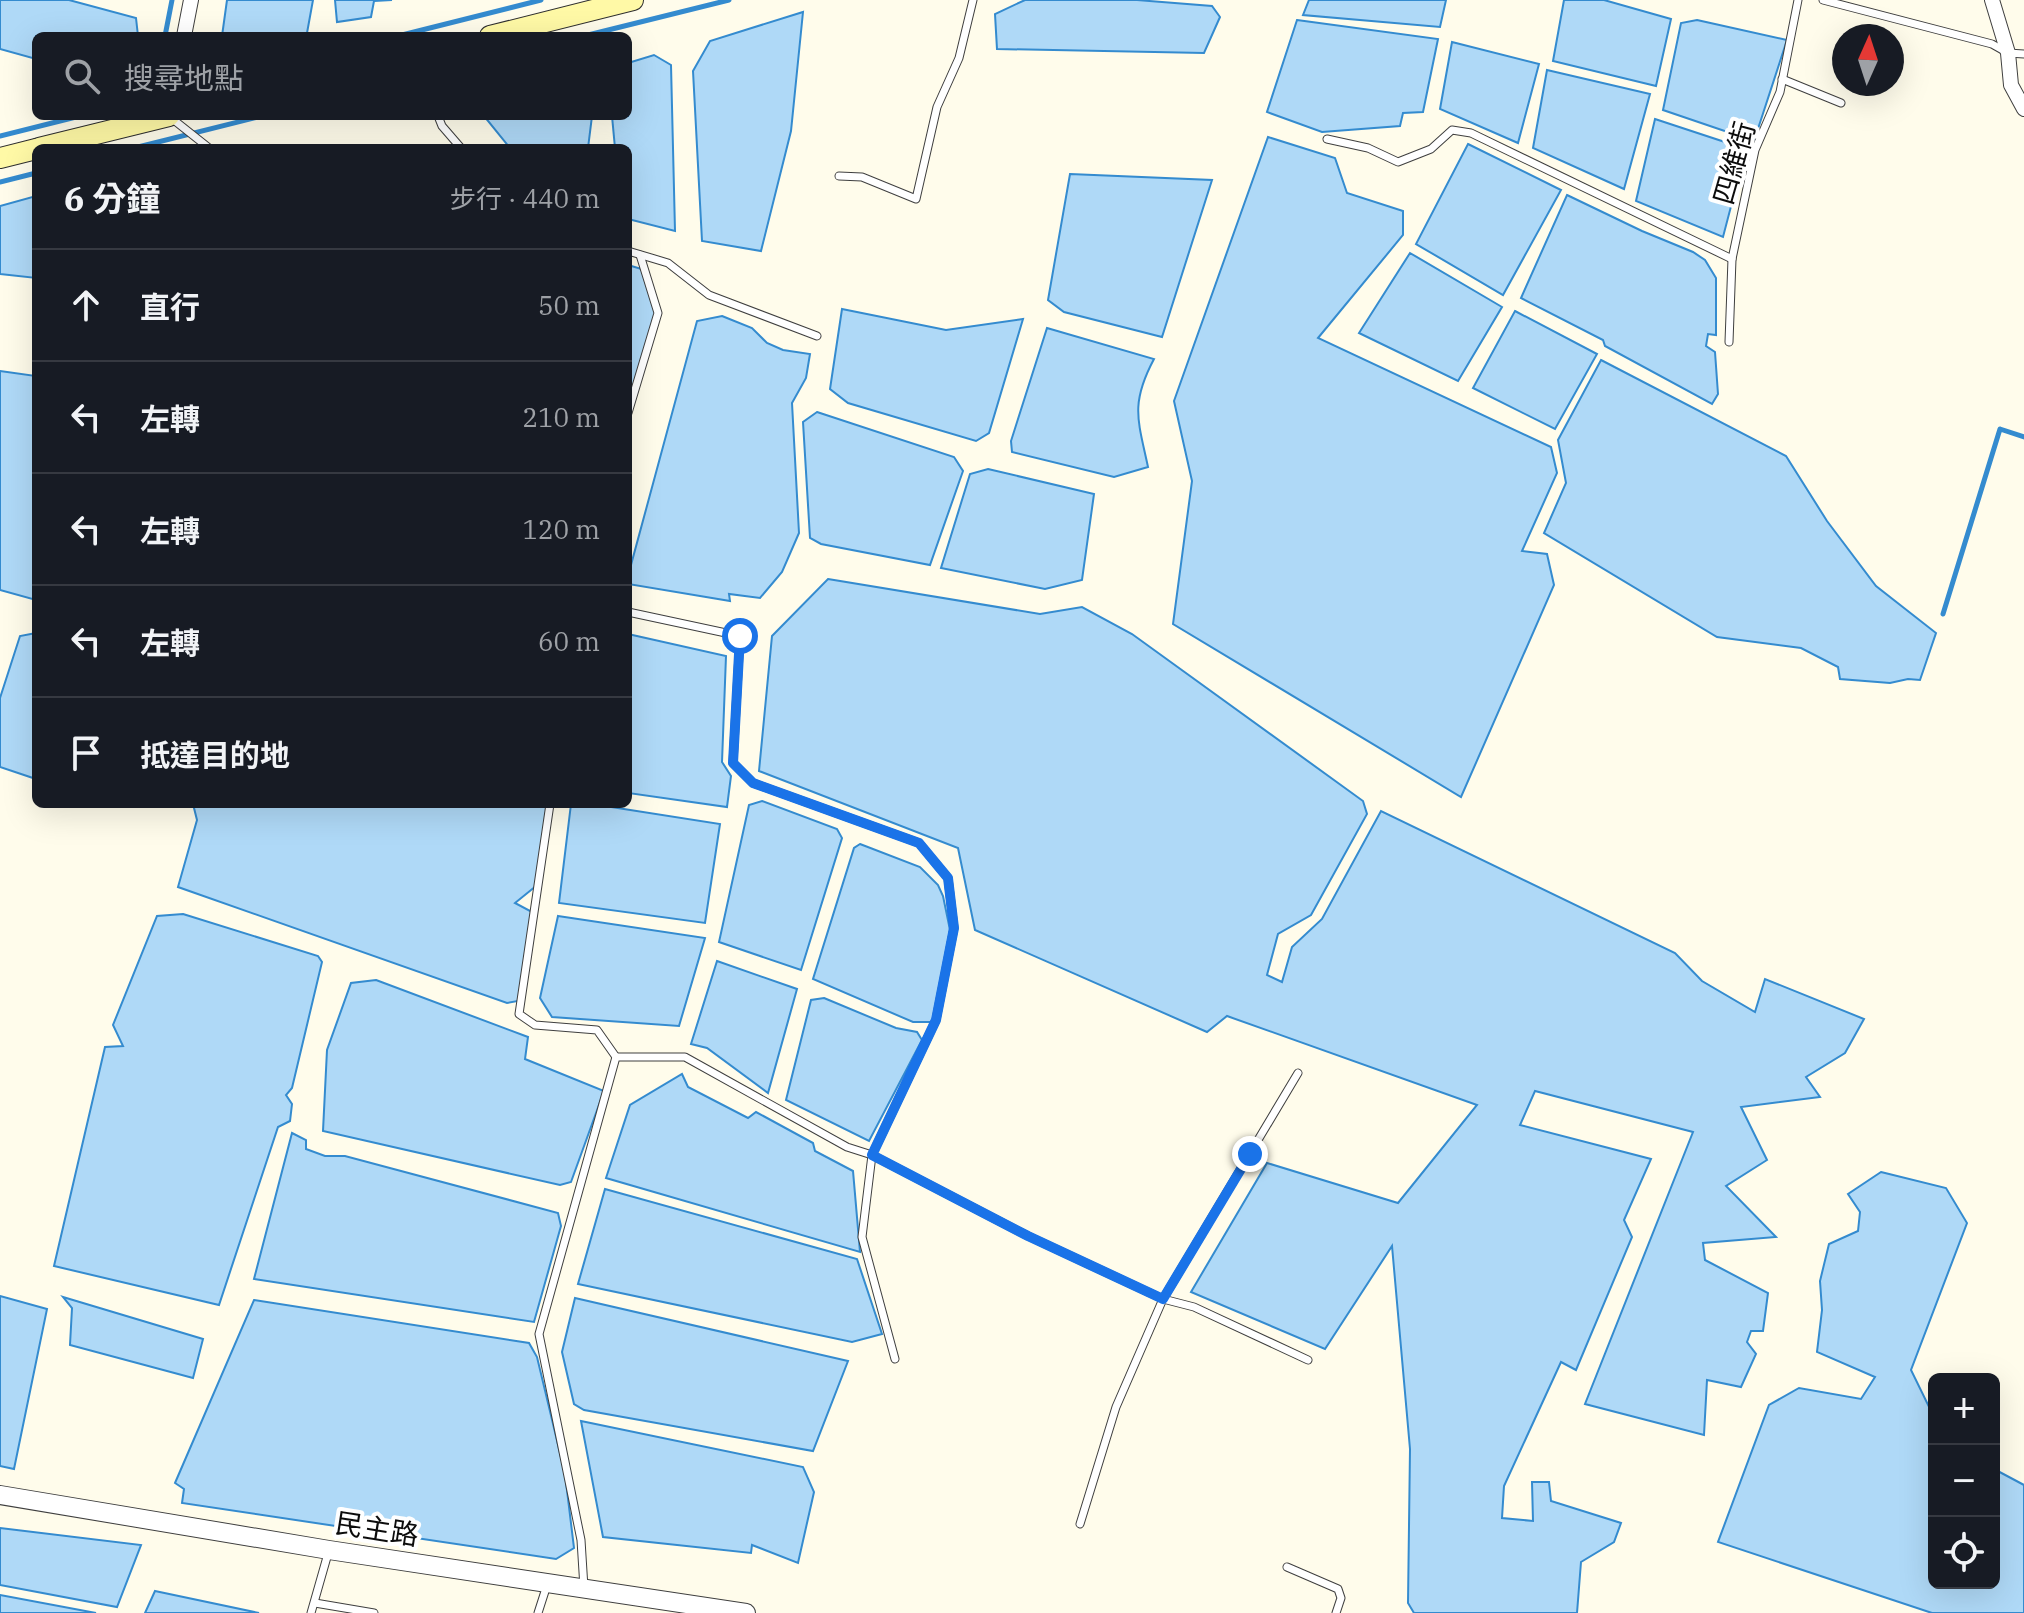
<!DOCTYPE html>
<html lang="zh-TW">
<meta charset="utf-8">
<style>
:root{--surface:#171b24;--page:#20242c;--text:#f1f3f6;--muted:#9ea1a6;--line:#363941}
body{margin:0;font-family:"IBM Plex Serif","Noto Sans TC",serif;background:var(--page);color:var(--text)}
.controls{position:absolute;right:24px;bottom:24px;display:grid;overflow:hidden;border-radius:12px;box-shadow:0 8px 32px #0002}
.controls button{width:72px;height:72px;display:grid;place-items:center;padding:0;border:0;border-bottom:2px solid var(--line);background:var(--surface);color:var(--text);font:40px sans-serif}
.compass{position:absolute;left:1832px;top:24px;width:72px;height:72px;border-radius:50%;background:var(--surface);box-shadow:0 8px 32px #0002;rotate:3deg}
.stop{position:absolute;width:24px;height:24px;margin:-18px;border:6px solid #1a73e8;border-radius:50%;background:#fff}
.stop.end{background:#1a73e8;border-color:#fff;box-shadow:0 2px 8px #0008}
.list{margin:0;padding:0;list-style:none}
h2{display:flex;justify-content:space-between;align-items:center;height:104px;margin:0;padding:0 32px;font-size:34px}
h2 small{font-size:26px;font-weight:400;color:var(--muted)}
.list li{display:grid;grid-template-columns:52px 1fr auto;gap:24px;align-items:center;box-sizing:border-box;height:112px;padding:0 32px;border-top:2px solid var(--line)}
.list b{display:block;font-size:30px;white-space:nowrap}
.list em{font-size:26px;font-style:normal;color:var(--muted)}
.icon{flex:none;width:44px;height:44px;fill:none;stroke:currentColor;stroke-width:2;stroke-linecap:round;stroke-linejoin:round}
.map{position:relative;flex:none;width:2024px;height:1613px;overflow:hidden}
.search{position:absolute;background:var(--surface);box-shadow:0 8px 32px #0002;left:32px;top:32px;width:600px;height:88px;display:flex;align-items:center;gap:20px;box-sizing:border-box;padding:0 28px;border-radius:12px;color:var(--muted);font-size:30px}
.panel{position:absolute;background:var(--surface);box-shadow:0 8px 32px #0002;left:32px;top:144px;width:600px;height:664px;border-radius:12px}
.map>svg:first-child{display:block}
.water{fill:#afd9f7;stroke:#348bcf;stroke-width:2}
.lines{fill:none;stroke-linecap:round;stroke-linejoin:round}
.stream{stroke:#348bcf;stroke-width:5}
.service-casing{stroke:#3f3f3f;stroke-width:9}
.minor-casing{stroke:#3f3f3f;stroke-width:16}
.tertiary-casing{stroke:#3f3f3f;stroke-width:20}
.secondary-casing{stroke:#2e2e2e;stroke-width:22}
.service{stroke:#fff;stroke-width:7}
.minor{stroke:#fff;stroke-width:14}
.tertiary{stroke:#fff;stroke-width:18}
.secondary{stroke:#fff9a6;stroke-width:20}
.route{stroke:#1a73e8;stroke-width:10}
.labels{text-anchor:middle;stroke-width:8;stroke-linejoin:round;paint-order:stroke}
.street-label{font-size:28px;fill:#0c0c0c;stroke:#fff}
</style>
<div class="map">
<svg width="2024" height="1613" viewBox="0 0 2024 1613">
<rect width="100%" height="100%" fill="#fffceb"/>
<!-- water -->
<g class="water">
<path d="M0,0H69L136,18L138,36H36V59L0,49Z"/>
<path d="M227,0H313L307,33L280,36H222Z"/>
<path d="M335,0H392L374,1L371,17L337,22Z"/>
<path d="M1025,0H1137L1212,6L1220,17L1204,53L997,49L995,14Z"/>
<path d="M1309,0H1446L1440,27L1303,15Z"/>
<path d="M1564,0H1604L1671,19L1656,86L1553,61Z"/>
<path d="M803,12L791,131L761,251L702,241L693,71L710,41Z"/>
<path d="M1297,20L1438,39L1423,112L1403,113L1400,126L1322,132L1267,112Z"/>
<path d="M1697,20L1787,40L1754,141L1663,110L1681,23Z"/>
<path d="M1452,42L1539,64L1518,143L1440,109Z"/>
<path d="M654,55L671,65L675,231L628,219V148H615L612,116H628V63Z"/>
<path d="M1547,70L1650,94L1624,189L1533,148Z"/>
<path d="M484,116H592L588,148H510Z"/>
<path d="M1655,119L1746,149L1723,237L1636,201Z"/>
<path d="M1268,137L1335,158L1347,193L1403,211V235L1318,338L1551,447L1557,473L1522,551L1547,554L1554,585L1461,797L1173,624L1192,481L1174,401Z"/>
<path d="M1468,144L1561,190L1503,295L1416,244Z"/>
<path d="M1070,174L1212,180L1162,337L1064,312L1048,300Z"/>
<path d="M1567,195L1642,231L1693,252L1705,260L1716,278V335L1708,334L1706,346L1715,352L1718,394L1712,404L1605,346L1603,340L1521,298Z"/>
<path d="M36,196V278L0,274V206Z"/>
<path d="M1410,253L1502,307L1458,381L1359,333Z"/>
<path d="M628,265L645,270L659,311L628,420Z"/>
<path d="M842,309L946,330L1023,319L989,433L976,441L848,403L830,389Z"/>
<path d="M1515,311L1597,354L1555,429L1473,388Z"/>
<path d="M722,316L752,328L767,343L783,350L810,354L806,378L792,403L799,533L782,572L760,598L729,594L730,601L628,584V576L697,321Z"/>
<path d="M1047,328L1154,359C1130,404 1138,420 1148,467L1114,477L1012,452L1011,441Z"/>
<path d="M1601,360L1786,456L1827,521L1876,586L1936,633L1920,680L1908,679L1890,683L1840,679L1838,667L1801,648L1717,637L1544,533L1566,483L1558,440Z"/>
<path d="M0,371L36,376V600L0,590Z"/>
<path d="M817,412L954,457L963,471L930,565L821,544L810,538L803,422Z"/>
<path d="M988,469L1094,494L1082,580L1045,589L941,568L970,474Z"/>
<path d="M828,579L1040,614L1082,607L1132,634L1363,801L1367,814L1311,915L1278,934L1267,975L1282,982L1292,947L1322,919L1381,811L1675,953L1702,981L1755,1012L1765,979L1864,1019L1845,1053L1806,1077L1820,1097L1741,1107L1767,1160L1726,1186L1776,1237L1703,1243L1705,1260L1768,1293L1763,1331H1751L1747,1342L1756,1354L1741,1387L1707,1380L1704,1435L1585,1404L1693,1132L1535,1091L1520,1125L1651,1159L1624,1220L1632,1237L1576,1370L1561,1362L1504,1486L1502,1518L1533,1521L1532,1482H1549L1551,1501L1621,1523L1614,1542L1581,1562L1577,1613H1414L1408,1603L1410,1449L1392,1246L1325,1349L1191,1292L1267,1163L1398,1203L1477,1105L1227,1016L1207,1032L975,930L958,848L759,771L772,636Z"/>
<path d="M36,633V779L0,767V698L20,636Z"/>
<path d="M628,634L726,656L722,762L731,776L727,807L628,793Z"/>
<path d="M762,801L837,829L842,838L801,970L719,942L749,805Z"/>
<path d="M193,804H548L536,886L515,903L534,913L518,1001L507,1003L178,887L197,820Z"/>
<path d="M571,804H592L720,824L705,923L559,903Z"/>
<path d="M860,844L920,867L938,885L943,896L950,930L933,1022H913L813,979L854,848Z"/>
<path d="M183,914L318,956L322,962L292,1088L286,1095L292,1104L290,1121L278,1127L219,1305L54,1266L105,1047L123,1046L113,1025L157,916Z"/>
<path d="M558,916L705,938L679,1026L552,1017L540,998Z"/>
<path d="M717,961L797,989L768,1093L707,1048L691,1044Z"/>
<path d="M376,980L528,1037L525,1059L604,1091L571,1182L560,1185L323,1131L327,1050L351,983Z"/>
<path d="M824,998L896,1028L917,1032L922,1040L869,1141L786,1100L811,1000Z"/>
<path d="M682,1074L688,1087L748,1118L756,1112L813,1143L815,1151L853,1171L860,1252L606,1178L630,1105Z"/>
<path d="M292,1133L306,1140V1149L325,1156H345L558,1213L561,1226L534,1322L254,1279Z"/>
<path d="M1881,1172L1946,1188L1967,1223L1911,1370L1934,1417V1583H1994V1469L2024,1485V1613H1932L1718,1542L1769,1405L1799,1388L1861,1399L1875,1377L1817,1352L1822,1310L1820,1281L1829,1244L1858,1231L1860,1212L1848,1194Z"/>
<path d="M605,1189L857,1259L882,1334L852,1342L578,1284Z"/>
<path d="M0,1296L47,1309L14,1469L0,1466Z"/>
<path d="M63,1297L203,1339L193,1378L70,1345L72,1308Z"/>
<path d="M575,1298L848,1361L813,1451L584,1410L574,1404L562,1352Z"/>
<path d="M254,1300L529,1343L537,1357L565,1474L574,1548L556,1559L182,1503L184,1489L175,1483Z"/>
<path d="M581,1421L803,1467L814,1492L798,1563L752,1545L751,1553L603,1537Z"/>
<path d="M0,1528L141,1545L117,1607L0,1585Z"/>
<path d="M155,1591L259,1613H145Z"/>
<path d="M0,1595L96,1613H0Z"/>
</g>
<g class="lines">
<!-- stream -->
<g class="stream">
<path d="M165,36L172,0"/>
<path d="M398,36L541,0"/>
<path d="M584,36L729,0"/>
<path d="M0,136L80,116"/>
<path d="M134,148L262,116"/>
<path d="M0,182L36,173"/>
<path d="M1943,614L2000,429L2024,437"/>
</g>
<defs>
<g id="service">
<path d="M1823,0L1992,44L2008,53L2024,54"/>
<path d="M1782,79L1841,103"/>
<path d="M438,116L442,126L461,148"/>
<path d="M170,117L209,148"/>
<path d="M1327,139L1368,148L1398,162L1431,149L1452,130L1471,133L1732,259"/>
<path d="M839,176L862,177L916,199L937,107L959,58L973,0"/>
<path d="M628,251L668,263L709,295L817,336"/>
<path d="M1729,342L1732,259L1755,150L1780,92L1798,0"/>
<path d="M628,413L658,313L640,255"/>
<path d="M628,612L740,636L733,763L753,783L919,843L948,878L954,928L936,1020L872,1155L862,1237L895,1359"/>
<path d="M550,804L519,1014L535,1025L597,1030L616,1057"/>
<path d="M1080,1524L1116,1407L1163,1299L1298,1073"/>
<path d="M1287,1567L1338,1589L1341,1598L1336,1613"/>
<path d="M584,1588L581,1540L539,1334L616,1057H685L847,1147L872,1155L1028,1236L1163,1299L1194,1307L1308,1360"/>
<path d="M315,1603L374,1613"/>
<path d="M311,1613L329,1550"/>
<path d="M538,1613L547,1585"/>
</g>
<g id="minor">
<path d="M1992,0L2008,53L2011,85L2024,109"/>
<path d="M184,36L191,0"/>
</g>
<path id="tertiary" d="M0,1495L329,1550L746,1613"/>
<g id="secondary">
<path d="M490,36L633,0"/>
<path d="M39,148L169,116"/>
<path d="M0,158L36,149"/>
</g>
</defs>
<!-- service casing -->
<use href="#service" class="service-casing"/>
<!-- minor casing -->
<use href="#minor" class="minor-casing"/>
<!-- tertiary casing -->
<use href="#tertiary" class="tertiary-casing"/>
<!-- secondary casing -->
<use href="#secondary" class="secondary-casing"/>
<!-- service -->
<use href="#service" class="service"/>
<!-- minor -->
<use href="#minor" class="minor"/>
<!-- tertiary -->
<use href="#tertiary" class="tertiary"/>
<!-- secondary -->
<use href="#secondary" class="secondary"/>
</g>
<g class="lines">
<!-- route -->
<path class="route" d="M740,636L733,763L753,783L919,843L948,878L954,928L936,1020L872,1155L1028,1236L1163,1299L1250,1154"/>
</g>
<g class="labels">
<!-- street labels -->
<g class="street-label">
<text transform="translate(1734 163) rotate(-74)" y="10">四維街</text>
<text transform="translate(377 1529) rotate(9)" y="10">民主路</text>
</g>
</g>
</svg>
<div class="controls">
<button>+</button>
<button>−</button>
<button><svg class="icon" aria-label="locate" viewBox="0 0 24 24"><circle cx="12" cy="12" r="6"/><path d="M12 2v4M12 18v4M2 12h4M18 12h4"/></svg></button>
</div>
<svg class="compass" viewBox="-18 -18 36 36"><path d="M0-13l5 13h-10z" fill="#e53935"/><path d="M0 13l5-13h-10z" fill="#9ea1a6"/></svg>
<div class="stop" style="left:740px;top:636px"></div>
<div class="stop end" style="left:1250px;top:1154px"></div>
<div class="search"><svg class="icon" aria-label="search" viewBox="0 0 24 24"><circle cx="10" cy="10" r="6"/><path d="M15 15l6 6"/></svg>搜尋地點</div>
<section class="panel">
<h2>6 分鐘<small>步行 · 440 m</small></h2>
<ul class="list">
<li><svg class="icon" aria-label="ahead" viewBox="0 0 24 24"><path d="M12 20V5M6 11l6-6 6 6"/></svg><div><b>直行</b></div><em>50 m</em></li>
<li><svg class="icon" aria-label="left" viewBox="0 0 24 24"><path d="M17 20v-9H6M10 6l-5 5 5 5"/></svg><div><b>左轉</b></div><em>210 m</em></li>
<li><svg class="icon" aria-label="left" viewBox="0 0 24 24"><path d="M17 20v-9H6M10 6l-5 5 5 5"/></svg><div><b>左轉</b></div><em>120 m</em></li>
<li><svg class="icon" aria-label="left" viewBox="0 0 24 24"><path d="M17 20v-9H6M10 6l-5 5 5 5"/></svg><div><b>左轉</b></div><em>60 m</em></li>
<li><svg class="icon" aria-label="arrive" viewBox="0 0 24 24"><path d="M6 21V4h12l-3 4 3 4H6"/></svg><div><b>抵達目的地</b></div></li>
</ul>
</section>
</div>
